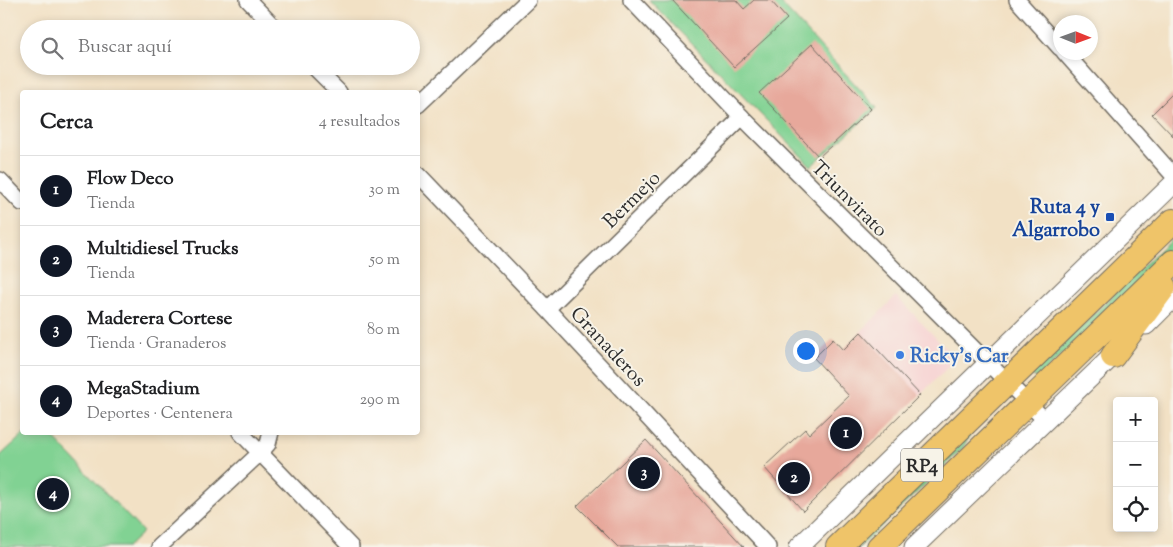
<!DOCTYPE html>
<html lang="es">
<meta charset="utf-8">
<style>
:root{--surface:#fff;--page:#f2f2f2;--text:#202124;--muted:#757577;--line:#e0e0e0;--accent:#111827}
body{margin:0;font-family:"Sorts Mill Goudy",serif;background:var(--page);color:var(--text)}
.controls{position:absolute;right:15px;bottom:15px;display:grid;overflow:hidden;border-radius:5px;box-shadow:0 2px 8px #0003}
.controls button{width:45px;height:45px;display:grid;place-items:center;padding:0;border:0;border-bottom:1px solid var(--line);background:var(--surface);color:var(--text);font:25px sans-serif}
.compass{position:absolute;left:1053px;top:15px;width:45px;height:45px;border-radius:50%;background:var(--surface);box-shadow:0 2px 8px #0003;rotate:91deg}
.you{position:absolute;left:805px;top:350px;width:18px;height:18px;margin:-12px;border:4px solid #fff;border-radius:50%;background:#1a73e8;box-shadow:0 0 0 8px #1a73e833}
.badge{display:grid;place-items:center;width:32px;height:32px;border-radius:50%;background:var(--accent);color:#fff;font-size:16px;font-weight:700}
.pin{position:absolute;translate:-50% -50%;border:2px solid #fff;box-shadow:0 1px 5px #0006}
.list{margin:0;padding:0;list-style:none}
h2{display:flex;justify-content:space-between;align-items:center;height:65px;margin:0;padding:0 20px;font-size:21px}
h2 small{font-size:16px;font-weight:400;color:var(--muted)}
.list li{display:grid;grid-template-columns:32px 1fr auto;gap:15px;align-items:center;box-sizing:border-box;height:70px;padding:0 20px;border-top:1px solid var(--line)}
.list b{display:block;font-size:19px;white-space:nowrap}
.list p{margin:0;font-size:16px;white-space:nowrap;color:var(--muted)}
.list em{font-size:16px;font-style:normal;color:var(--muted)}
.icon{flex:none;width:28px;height:28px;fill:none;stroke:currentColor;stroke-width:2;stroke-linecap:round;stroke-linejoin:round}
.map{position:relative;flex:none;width:1173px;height:547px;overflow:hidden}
.search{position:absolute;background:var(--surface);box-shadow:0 2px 8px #0003;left:20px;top:20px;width:400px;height:55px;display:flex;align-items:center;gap:12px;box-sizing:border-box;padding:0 18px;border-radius:28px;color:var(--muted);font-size:19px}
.panel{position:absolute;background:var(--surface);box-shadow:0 2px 8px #0003;left:20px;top:90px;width:400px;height:345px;border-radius:5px}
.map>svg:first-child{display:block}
.built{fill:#f7cfd0}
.green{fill:#81d293;stroke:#567e5f}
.building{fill:#e7a89b}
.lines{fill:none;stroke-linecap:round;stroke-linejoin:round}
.minor-casing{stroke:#716b61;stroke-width:18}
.tertiary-casing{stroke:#716b61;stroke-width:21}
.primary-casing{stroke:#716b61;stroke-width:26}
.minor{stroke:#fff;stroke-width:15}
.tertiary{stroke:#fff;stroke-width:19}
.primary{stroke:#efc469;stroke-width:24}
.transit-dot{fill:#1a4fb4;stroke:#f7f3e8;stroke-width:2}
.shop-dot{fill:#3f7fe0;stroke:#f7f3e8;stroke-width:2}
.labels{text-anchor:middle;stroke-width:4;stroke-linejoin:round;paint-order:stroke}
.shield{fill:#f7f3e8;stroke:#686764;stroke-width:1}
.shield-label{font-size:19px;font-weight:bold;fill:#2b2b2b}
.street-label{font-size:20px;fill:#2b2b2b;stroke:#f7f3e8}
.transit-label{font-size:20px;font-weight:bold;fill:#164399;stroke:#f7f3e8;text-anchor:end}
.shop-label{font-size:20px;font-weight:bold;fill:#366cbe;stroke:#f7f3e8;text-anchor:start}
</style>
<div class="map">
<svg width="1173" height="547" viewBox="0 0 1173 547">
<rect width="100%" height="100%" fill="#f7f3e8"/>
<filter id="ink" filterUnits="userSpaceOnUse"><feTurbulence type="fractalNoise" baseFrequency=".02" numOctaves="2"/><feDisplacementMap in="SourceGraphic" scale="10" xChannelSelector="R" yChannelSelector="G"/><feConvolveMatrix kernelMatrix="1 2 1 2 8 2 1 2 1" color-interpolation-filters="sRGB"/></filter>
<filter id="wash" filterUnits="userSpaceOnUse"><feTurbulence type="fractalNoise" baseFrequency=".0096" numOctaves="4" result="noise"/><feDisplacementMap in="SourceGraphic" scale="20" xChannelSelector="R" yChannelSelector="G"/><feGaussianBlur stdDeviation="1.12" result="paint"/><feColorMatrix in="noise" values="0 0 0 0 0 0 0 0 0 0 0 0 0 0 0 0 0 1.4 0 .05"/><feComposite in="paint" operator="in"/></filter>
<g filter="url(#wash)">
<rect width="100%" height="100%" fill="#f2e1c5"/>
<!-- built -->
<path class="built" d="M896,296L956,359L902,413L843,350Z"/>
<!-- green -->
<g class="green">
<path d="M649,0H778L877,108L811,166Z"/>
<path d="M1173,237V248L1038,378L1032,376V374Z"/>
<path d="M975,426L963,448L860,547H850Z"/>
<path d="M25,433H49L143,532L127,547H0V456Z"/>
</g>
<g id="blocks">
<!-- building -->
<g class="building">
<path d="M672,0H736L744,9L754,0H770L787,19L734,67Z"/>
<path d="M812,44L871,109L819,157L759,93Z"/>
<path d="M1173,93V136L1152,114Z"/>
<path d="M861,332L920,395L803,511L764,467L805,429L809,434L849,396L814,358L833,339L843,350Z"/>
<path d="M646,440L744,547H618L577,506Z"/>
</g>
</g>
</g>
<g filter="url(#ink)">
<use href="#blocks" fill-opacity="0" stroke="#716b61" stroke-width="1"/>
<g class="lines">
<defs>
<g id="minor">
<path d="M248,0L276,29"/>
<path d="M631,0L742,117L1045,420"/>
<path d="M1017,0L1060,48"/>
<path d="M1064,52L1173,175"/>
<path d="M313,66L339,92"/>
<path d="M418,105L528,0"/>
<path d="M418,174L547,309L768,547"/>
<path d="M0,180L22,203"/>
<path d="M547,309L742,117"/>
<path d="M240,432L351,547"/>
<path d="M159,547L260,453L268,444L271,432"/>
</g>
<g id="tertiary">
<path d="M1146,325L1173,298"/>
<path d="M799,547L1173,184"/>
<path d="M914,547L1122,347"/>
</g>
<g id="primary">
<path d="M1113,356L1164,287"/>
<path d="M838,547L1173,221"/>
<path d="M879,547L1173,262"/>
</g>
</defs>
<!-- minor casing -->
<use href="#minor" class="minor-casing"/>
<!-- tertiary casing -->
<use href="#tertiary" class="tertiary-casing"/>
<!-- primary casing -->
<use href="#primary" class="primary-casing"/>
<!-- minor -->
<use href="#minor" class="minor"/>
<!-- tertiary -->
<use href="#tertiary" class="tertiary"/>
<!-- primary -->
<use href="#primary" class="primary"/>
</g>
</g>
<!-- markers -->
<rect class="transit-dot" x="1105" y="212" width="10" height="10" rx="2.5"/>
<circle class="shop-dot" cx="900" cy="355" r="5"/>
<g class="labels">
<!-- shield labels -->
<rect class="shield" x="901" y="448.5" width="42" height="33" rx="4"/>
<g class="shield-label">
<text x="922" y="472">RP4</text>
</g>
<!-- street labels -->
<g class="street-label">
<text transform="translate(850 198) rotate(45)" y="7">Triunvirato</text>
<text transform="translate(631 199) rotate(-45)" y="7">Bermejo</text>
<text transform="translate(609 346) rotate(47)" y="7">Granaderos</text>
</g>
<!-- transit labels -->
<g class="transit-label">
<text x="1100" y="213">Ruta 4 y<tspan x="1100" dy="23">Algarrobo</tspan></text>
</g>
<!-- shop labels -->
<g class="shop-label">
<text x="910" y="362">Ricky's Car</text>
</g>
</g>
</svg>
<div class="controls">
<button>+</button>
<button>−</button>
<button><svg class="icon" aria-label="locate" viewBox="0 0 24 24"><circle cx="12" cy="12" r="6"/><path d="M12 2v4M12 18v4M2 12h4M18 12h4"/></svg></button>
</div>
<svg class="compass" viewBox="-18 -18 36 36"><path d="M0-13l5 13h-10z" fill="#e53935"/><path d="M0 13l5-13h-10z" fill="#757577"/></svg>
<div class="you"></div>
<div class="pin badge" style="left:846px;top:433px">1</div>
<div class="pin badge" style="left:794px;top:478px">2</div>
<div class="pin badge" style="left:644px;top:473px">3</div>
<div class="pin badge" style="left:53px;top:494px">4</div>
<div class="search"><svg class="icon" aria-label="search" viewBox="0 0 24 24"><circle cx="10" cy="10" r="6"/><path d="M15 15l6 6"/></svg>Buscar aquí</div>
<section class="panel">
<h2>Cerca<small>4 resultados</small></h2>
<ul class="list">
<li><span class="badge">1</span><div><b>Flow Deco</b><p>Tienda</p></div><em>30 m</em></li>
<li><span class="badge">2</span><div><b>Multidiesel Trucks</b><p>Tienda</p></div><em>50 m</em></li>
<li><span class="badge">3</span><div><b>Maderera Cortese</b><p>Tienda · Granaderos</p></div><em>80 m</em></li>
<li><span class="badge">4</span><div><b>MegaStadium</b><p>Deportes · Centenera</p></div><em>290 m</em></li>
</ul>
</section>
</div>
